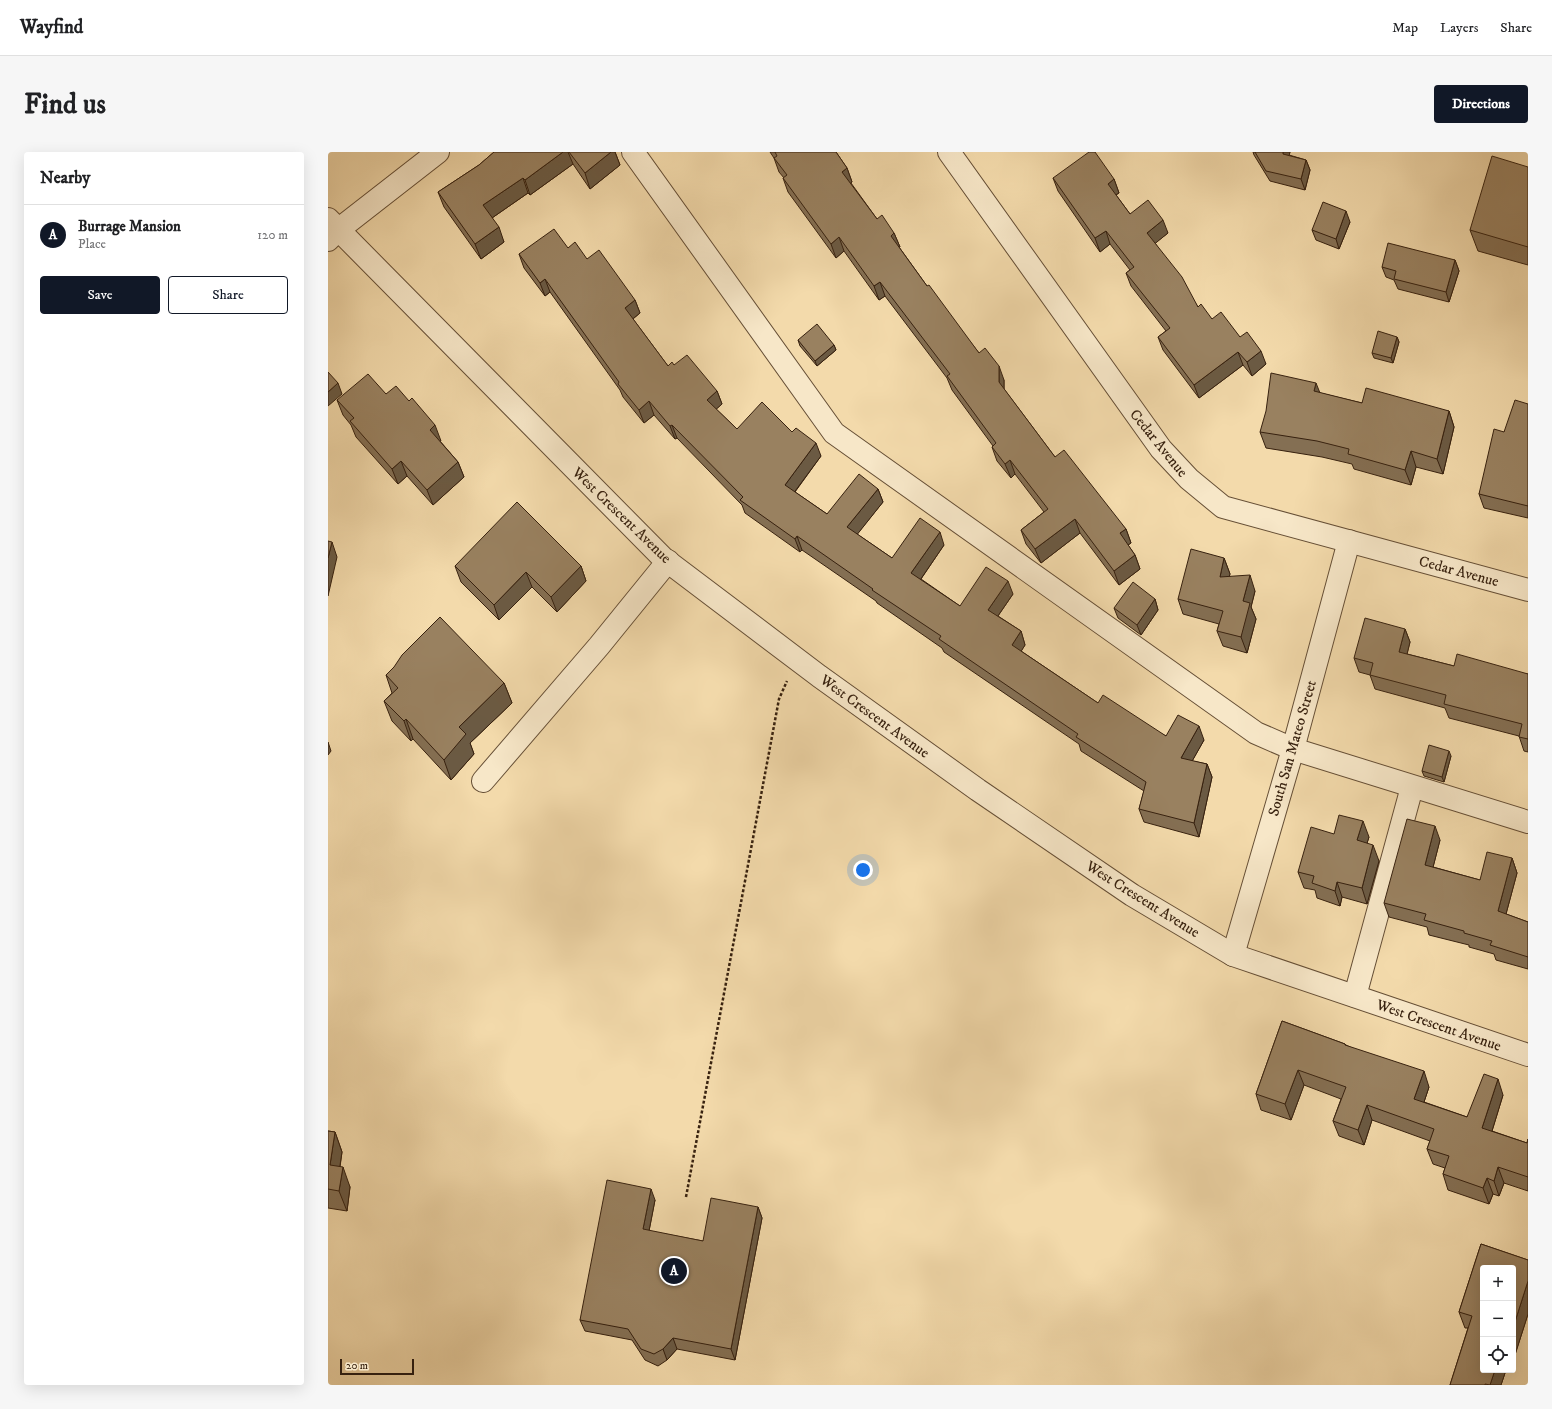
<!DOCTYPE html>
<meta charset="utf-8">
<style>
:root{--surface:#fff;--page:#f6f6f6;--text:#202124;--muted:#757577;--line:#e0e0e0;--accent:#111827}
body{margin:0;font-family:"IM FELL DW Pica",serif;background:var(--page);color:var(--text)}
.controls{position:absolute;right:12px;bottom:12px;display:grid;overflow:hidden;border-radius:4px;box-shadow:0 4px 16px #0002}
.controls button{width:36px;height:36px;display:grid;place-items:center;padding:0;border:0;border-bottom:1px solid var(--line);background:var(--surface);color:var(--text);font:20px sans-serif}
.scale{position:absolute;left:12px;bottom:10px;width:74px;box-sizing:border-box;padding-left:4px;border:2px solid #37210f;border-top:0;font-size:11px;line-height:14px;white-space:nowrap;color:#37210f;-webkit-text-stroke:3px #f7e7c8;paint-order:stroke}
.you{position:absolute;left:535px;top:718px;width:14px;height:14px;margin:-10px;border:3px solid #fff;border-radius:50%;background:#1a73e8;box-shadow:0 0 0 6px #1a73e833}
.badge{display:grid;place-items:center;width:26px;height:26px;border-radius:50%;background:var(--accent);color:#fff;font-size:13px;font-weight:700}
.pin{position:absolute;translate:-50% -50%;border:2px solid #fff;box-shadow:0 1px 4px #0006}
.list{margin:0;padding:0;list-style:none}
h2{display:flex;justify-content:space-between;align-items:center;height:52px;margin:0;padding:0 16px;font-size:17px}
h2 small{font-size:13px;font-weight:400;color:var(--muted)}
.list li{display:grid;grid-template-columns:26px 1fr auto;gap:12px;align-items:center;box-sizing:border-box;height:60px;padding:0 16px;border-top:1px solid var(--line)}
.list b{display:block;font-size:15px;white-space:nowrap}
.list p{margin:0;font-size:13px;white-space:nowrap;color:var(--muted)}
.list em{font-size:13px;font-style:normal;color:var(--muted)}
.actions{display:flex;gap:8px;padding:12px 16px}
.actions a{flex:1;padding:9px 0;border:1px solid var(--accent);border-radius:4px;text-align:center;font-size:14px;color:var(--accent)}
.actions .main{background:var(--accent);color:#fff}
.icon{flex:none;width:22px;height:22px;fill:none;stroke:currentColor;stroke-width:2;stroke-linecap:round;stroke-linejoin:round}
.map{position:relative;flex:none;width:1200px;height:1233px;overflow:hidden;border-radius:4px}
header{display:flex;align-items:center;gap:24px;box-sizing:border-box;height:56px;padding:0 20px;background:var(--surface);border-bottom:1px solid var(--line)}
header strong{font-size:19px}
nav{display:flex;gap:22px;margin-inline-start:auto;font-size:14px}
.intro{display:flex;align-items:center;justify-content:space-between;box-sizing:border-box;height:96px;padding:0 24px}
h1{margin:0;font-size:28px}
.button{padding:10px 18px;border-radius:4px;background:var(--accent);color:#fff;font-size:14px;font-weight:700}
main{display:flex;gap:24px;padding:0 24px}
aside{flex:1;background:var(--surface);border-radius:4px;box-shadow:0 4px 16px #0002}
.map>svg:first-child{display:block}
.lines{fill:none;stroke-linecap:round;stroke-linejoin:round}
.minor-casing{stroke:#664f36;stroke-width:24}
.path{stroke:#37210f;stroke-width:2.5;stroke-dasharray:3 2;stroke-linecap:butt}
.minor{stroke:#f7e7c8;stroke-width:22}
.wall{fill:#846f53;stroke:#37210f}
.shaded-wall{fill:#6b5a43;stroke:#37210f}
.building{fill:#998160;stroke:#37210f}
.labels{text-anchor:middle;stroke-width:3;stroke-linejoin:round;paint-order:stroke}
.street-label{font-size:15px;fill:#37210f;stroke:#f7e7c8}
</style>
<header>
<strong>Wayfind</strong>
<nav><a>Map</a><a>Layers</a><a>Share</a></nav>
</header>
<div class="intro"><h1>Find us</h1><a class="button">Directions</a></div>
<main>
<aside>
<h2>Nearby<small></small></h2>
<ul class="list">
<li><span class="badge">A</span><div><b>Burrage Mansion</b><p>Place</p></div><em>120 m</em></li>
</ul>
<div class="actions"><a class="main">Save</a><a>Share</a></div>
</aside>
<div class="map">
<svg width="1200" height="1233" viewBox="0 0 1200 1233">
<rect width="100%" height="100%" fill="#f3daab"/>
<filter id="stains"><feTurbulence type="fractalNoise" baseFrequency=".005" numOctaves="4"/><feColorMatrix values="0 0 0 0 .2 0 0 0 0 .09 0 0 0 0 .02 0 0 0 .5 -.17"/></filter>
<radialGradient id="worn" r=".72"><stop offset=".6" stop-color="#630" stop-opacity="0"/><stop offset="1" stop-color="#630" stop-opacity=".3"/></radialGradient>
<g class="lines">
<defs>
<g id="minor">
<path d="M305,0L506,281L928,581L965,597L1200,670"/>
<path d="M621,0L833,297L861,327L895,355L1200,438"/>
<path d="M0,67L335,406L491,524L650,638L804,743L905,803L1200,903"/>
<path d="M0,88L10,78L110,0"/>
<path d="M155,629L271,494L340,409"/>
<path d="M905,803L965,597L1021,389"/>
<path d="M1027,844L1084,635"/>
</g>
</defs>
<!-- minor casing -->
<use href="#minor" class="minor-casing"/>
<!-- path -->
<path class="path" d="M358,1045L451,547L459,529"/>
<!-- minor -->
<use href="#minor" class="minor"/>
</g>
<!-- wall -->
<g class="wall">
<path d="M166,0H287L292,13L262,37L245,12L202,43L200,41L164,66L176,90L153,107L116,55L110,40L151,13Z"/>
<path d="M442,0H508L519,16L524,30L523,31L549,67L566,81L572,95H571L599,134L651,201L676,228V237L727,305L798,377L803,391L800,393L807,403L812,417L791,433L752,381L713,411L698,392L693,378L716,360L687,322L683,326L669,309L664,295L665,294L624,238L619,226L557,144L551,148L516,99L508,106L460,40L455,26H456L451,20L446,6Z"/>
<path d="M925,0H962L961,3L978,8L982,18L977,38L942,29L926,3Z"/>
<path d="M1200,15V113L1150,99L1142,78Z"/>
<path d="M725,26L786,27L791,41L788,43L802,62L840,81L827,91L870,155L884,167L912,185L938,212L924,224L915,213L871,246L835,198L830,185L838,179L803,134L798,121L802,118L782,92L772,100L730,39Z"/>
<path d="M1022,70L1011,97L988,88L984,78Z"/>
<path d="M240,96L259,107L307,148L312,161L305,167L340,214L346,213L389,239L394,252L388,257L409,277L464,280L493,304L467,340L499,362L550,337L555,350L529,382L564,406L616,393L593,427L632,454L685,442L670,464L693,479L697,493L693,499L770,551L838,584L876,588L864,609L879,612L884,625L871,685L816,670L811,657L816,639L753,599L751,592L616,500L614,496L549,451L548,449L474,398L472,400L417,361L414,353L349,286L347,287L326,263L316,271L295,245L292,238L222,140L217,144L196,116L191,102Z"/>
<path d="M1127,108L1131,119L1121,150L1070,137L1066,128L1058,125L1054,115Z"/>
<path d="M1069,185L1071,190L1065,211L1046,206L1044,201Z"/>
<path d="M470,188L506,193L508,198L489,214L472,194Z"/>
<path d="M992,241L1034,251L1121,259L1126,275L1115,322L1088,315L1083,333L1026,317L1024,312L994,305L938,296L932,280Z"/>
<path d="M58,242L113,289H112L130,310L136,325L105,353L79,324L70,332L28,285L23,273L15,263L9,248Z"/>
<path d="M1200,252V366L1156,356L1151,342L1176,280Z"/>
<path d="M896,406L902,422L901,424L927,439L923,455L928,467L919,501L895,494L889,479L891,472L855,462L850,447Z"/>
<path d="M127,414H253L258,429L229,460L204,435L171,468L133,430Z"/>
<path d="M827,447L830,458L813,483L790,466L786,456Z"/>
<path d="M1077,477L1082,490L1079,502L1126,514L1200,522V600L1196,599L1191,584L1121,566L1117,556L1047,537L1042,523L1031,520L1026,506Z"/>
<path d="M58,523L176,531L184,551L142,591L146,602L123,628L85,587L83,589L64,569L56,549L64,541Z"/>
<path d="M1123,604L1116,630L1096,624L1094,619Z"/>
<path d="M1006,682L1041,685L1039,691L1051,709L1039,752L1014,745L1012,754L989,746L987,738L976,736L970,720Z"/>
<path d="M1112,688L1105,715L1152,728L1184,706L1189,721L1178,762L1200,770V817L1168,808L1166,802L1141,795V793L1101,783L1099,775L1061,765L1056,751Z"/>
<path d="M954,869L1017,892L1018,893L1101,935L1096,950L1139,965L1175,943L1164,979L1199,991L1200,987V1039L1176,1031L1171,1044L1165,1042L1161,1052L1120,1038L1115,1022L1117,1016L1105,1012L1099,997L1102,989L1044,968L1036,993L1011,984L1005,969L1013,947L976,933L963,968L933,958L928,942Z"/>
<path d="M0,979L7,980L14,1000L12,1015L22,1035L19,1059L0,1056Z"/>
<path d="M327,1048L321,1079L375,1089L430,1055L434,1066L407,1208L349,1197L339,1208L330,1214L317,1208L304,1188L257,1179L252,1168Z"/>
<path d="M1153,1092L1200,1108V1162L1185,1209V1116H1155V1218H1178L1173,1233H1122L1140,1176H1137L1131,1160Z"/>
</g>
<!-- shaded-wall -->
<g class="shaded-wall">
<path d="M235,0H240L245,12L202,43L197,28Z"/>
<path d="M283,0H287L292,13L262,37L257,21Z"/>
<path d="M955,0H962L959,12L955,2Z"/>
<path d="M978,8L982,18L977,38L973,27Z"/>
<path d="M519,16L524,30L519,34L514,20Z"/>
<path d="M195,26L200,41L161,68L155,53Z"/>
<path d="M786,27L791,41L784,45L780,32Z"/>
<path d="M1018,59L1022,70L1011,97L1008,87Z"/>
<path d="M835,68L840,81L824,94L819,81Z"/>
<path d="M171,75L176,90L153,107L147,92Z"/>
<path d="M778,79L782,92L772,100L767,86Z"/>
<path d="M566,81L572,95L568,98L563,84Z"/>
<path d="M511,85L516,99L508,106L503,92Z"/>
<path d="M1127,108L1131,119L1121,150L1118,140Z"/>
<path d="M217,127L222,140L217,144L212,131Z"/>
<path d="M552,130L557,144L551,148L546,134Z"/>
<path d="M307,148L312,161L302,169L297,156Z"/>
<path d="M1069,185L1071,190L1065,211L1063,206Z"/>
<path d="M506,193L508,198L489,214L487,209Z"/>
<path d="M933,199L938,212L924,224L919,210Z"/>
<path d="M910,200L915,213L871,246L866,233Z"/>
<path d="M671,214L676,228V244L671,230Z"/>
<path d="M10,231L14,242L0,254V240Z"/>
<path d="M988,231L994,246L986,239Z"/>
<path d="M389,239L394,252L384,261L379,248Z"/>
<path d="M321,249L326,263L316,271L311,258Z"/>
<path d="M1121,259L1126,275L1115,322L1109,307Z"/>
<path d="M107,273L113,289L107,293L102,278Z"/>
<path d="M344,273L349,286L347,287L342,274Z"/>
<path d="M488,291L493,304L462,346L457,333Z"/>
<path d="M1083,299L1088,315L1083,333L1077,318Z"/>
<path d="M682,308L687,322L683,326L677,312Z"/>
<path d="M73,309L79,324L70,332L64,317Z"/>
<path d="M130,310L136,325L105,353L99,338Z"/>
<path d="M550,337L555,350L524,389L519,375Z"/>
<path d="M747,367L752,381L713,411L707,397Z"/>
<path d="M798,377L803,391L797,395L792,381Z"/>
<path d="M612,380L616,393L588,434L583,421Z"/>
<path d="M469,384L474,398L472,400L467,387Z"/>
<path d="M4,390L9,405L0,444V406Z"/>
<path d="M807,403L812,417L791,433L786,419Z"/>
<path d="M896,406L902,422L897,440L892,425Z"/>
<path d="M253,414L258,429L229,460L223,445Z"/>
<path d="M198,420L204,435L171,468L166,453Z"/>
<path d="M922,423L927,439L923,455L928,467L919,501L913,485L915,449Z"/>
<path d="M680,429L685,442L665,471L660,458Z"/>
<path d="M827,447L830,458L813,483L809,473Z"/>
<path d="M1077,477L1082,490L1076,514L1071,500Z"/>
<path d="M693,479L697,493L689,506L684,493Z"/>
<path d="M176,531L184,551L142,591L146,602L123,628L116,608L131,575Z"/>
<path d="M78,567L85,587L83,589L76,569Z"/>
<path d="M871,574L876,588L858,620L853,606Z"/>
<path d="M0,590L3,599L0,603Z"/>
<path d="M1121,599L1123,604L1116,630L1114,625Z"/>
<path d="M879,612L884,625L871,685L866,671Z"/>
<path d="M1035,669L1041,685L1035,704L1029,688Z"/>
<path d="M1107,674L1112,688L1102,727L1097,713Z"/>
<path d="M1045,693L1051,709L1039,752L1034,736Z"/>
<path d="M1184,706L1189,721L1175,773L1170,759Z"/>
<path d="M1009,730L1014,745L1012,754L1007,739Z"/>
<path d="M970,918L976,933L963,968L957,952Z"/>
<path d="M1096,919L1101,935L1092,962L1086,947Z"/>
<path d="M1170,927L1175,943L1160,992L1154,976Z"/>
<path d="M1039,953L1044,968L1036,993L1030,978Z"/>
<path d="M7,980L14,1000L9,1033L2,1013Z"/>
<path d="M15,1015L22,1035L19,1059L11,1039Z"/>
<path d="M1170,1015L1176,1031L1171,1044L1166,1029Z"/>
<path d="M1159,1026L1165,1042L1161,1052L1155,1036Z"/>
<path d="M323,1037L327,1048L319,1089L315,1077Z"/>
<path d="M430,1055L434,1066L407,1208L403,1197Z"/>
<path d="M1200,1129V1162L1185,1209V1176Z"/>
<path d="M345,1186L349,1197L339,1208L335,1197Z"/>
<path d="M1167,1218H1178L1173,1233H1162Z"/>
</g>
<!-- building -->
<g class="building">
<path d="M166,0H235L197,28L195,26L155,53L171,75L147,92L110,40L151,13Z"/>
<path d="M241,0H283L257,21Z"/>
<path d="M447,0H508L519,16L514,20L549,67L554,63L566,81L563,84L599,134L601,133L651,201L657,196L671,214V230L727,305L736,298L798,377L792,381L807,403L786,419L747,367L707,397L693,378L720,357L682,308L677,312L664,295L668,291L619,224L622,222L552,130L546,134L511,85L503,92L455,26L459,23L446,6L449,4Z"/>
<path d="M761,0H767L786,27L780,32L802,62L820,48L835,68L819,81L854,125L870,155L873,152L884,167L893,160L912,185L919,180L933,199L919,210L910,200L866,233L830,185L842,176L798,121L806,115L778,79L767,86L725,26Z"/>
<path d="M927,0H955V2L978,8L973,27L938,19Z"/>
<path d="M1164,4L1200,15V95L1142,78Z"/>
<path d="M995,50L1018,59L1008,87L984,78Z"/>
<path d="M226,77L240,96L247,90L259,107L271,98L307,148L297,156L340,214L344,210L346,213L359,203L389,239L379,248L409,277L434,250L464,280L468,276L488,291L457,333L499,362L531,322L550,337L519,375L564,406L592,366L612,380L583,421L632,454L658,415L680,429L660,458L693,479L684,493L770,551L775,543L838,584L850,563L871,574L853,606L879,612L866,671L811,657L818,630L748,585L750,582L611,487L613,484L544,438L545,437L469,384L467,387L412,348L415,345L344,273L342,274L321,249L311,258L290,232L291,230L217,127L212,131L191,102Z"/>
<path d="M1060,91L1127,108L1118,140L1066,127L1068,119L1054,115Z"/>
<path d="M489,172L506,193L487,209L470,188Z"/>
<path d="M1050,179L1069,185L1063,206L1044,201Z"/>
<path d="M0,220L10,231L0,240Z"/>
<path d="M943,221L988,231L986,239L1034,251L1038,236L1121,259L1109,307L1083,299L1077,318L1020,302L1021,297L989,289L932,280L938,259Z"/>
<path d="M40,222L58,242L68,234L81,249L84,246L107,273L102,278L130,310L99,338L73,309L64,317L22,269L26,266L9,248Z"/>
<path d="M1187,248L1200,252V354L1151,342L1166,277L1176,280Z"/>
<path d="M189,350L253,414L223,445L198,420L166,453L127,414Z"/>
<path d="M0,389L4,390L0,406Z"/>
<path d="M863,397L896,406L892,425L922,423L915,449L922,451L913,485L889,479L895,459L850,447Z"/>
<path d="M805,430L827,447L809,473L786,456Z"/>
<path d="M112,465L176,531L131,575L138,582L116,608L78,567L76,569L56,549L70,536L58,523L66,515L74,503Z"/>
<path d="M1037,466L1077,477L1071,500L1126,514L1129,502L1200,522V587L1191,585L1194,572L1116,552L1118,543L1042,523L1045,511L1026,506Z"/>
<path d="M1101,593L1121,599L1114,625L1094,619Z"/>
<path d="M1011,663L1035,669L1029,688L1045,693L1034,736L1009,730L1007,739L984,731L986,724L970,720L983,675L1006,682Z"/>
<path d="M1079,667L1107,674L1097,713L1152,728L1159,700L1184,706L1170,759L1200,770V805L1162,793L1164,789L1136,781V779L1096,768L1098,762L1056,751Z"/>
<path d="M954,869L1017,892V893L1096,919L1086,947L1139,965L1156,922L1170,927L1154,976L1199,991L1200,987V1025L1170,1015L1166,1029L1159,1026L1155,1036L1115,1022L1121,1004L1099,997L1106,977L1039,953L1030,978L1005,969L1018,935L970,918L957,952L928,942Z"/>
<path d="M0,979L7,980L2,1013L15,1015L11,1039L0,1037Z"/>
<path d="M279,1028L323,1037L315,1077L375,1089L383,1046L430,1055L403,1197L345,1186L335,1197L326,1202L313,1197L300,1177L252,1168Z"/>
<path d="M1153,1092L1200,1108V1129L1185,1176V1116H1155V1218H1167L1162,1233L1157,1232V1233H1122L1144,1164L1131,1160Z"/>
</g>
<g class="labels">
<!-- street labels -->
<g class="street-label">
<text transform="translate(831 291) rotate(51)" y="5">Cedar Avenue</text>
<text transform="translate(294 363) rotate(44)" y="5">West Crescent Avenue</text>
<text transform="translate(1131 419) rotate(15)" y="5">Cedar Avenue</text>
<text transform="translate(547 564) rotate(36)" y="5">West Crescent Avenue</text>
<text transform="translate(964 596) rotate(-74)" y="5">South San Mateo Street</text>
<text transform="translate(815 747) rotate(32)" y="5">West Crescent Avenue</text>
<text transform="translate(1111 873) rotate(19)" y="5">West Crescent Avenue</text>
</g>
</g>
<rect width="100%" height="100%" filter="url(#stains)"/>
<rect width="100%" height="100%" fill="url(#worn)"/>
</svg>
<div class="controls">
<button>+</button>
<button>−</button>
<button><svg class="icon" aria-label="locate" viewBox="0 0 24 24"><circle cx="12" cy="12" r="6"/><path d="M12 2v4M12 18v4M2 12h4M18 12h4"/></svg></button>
</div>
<div class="scale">20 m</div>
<div class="you"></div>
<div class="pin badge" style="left:346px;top:1119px">A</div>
</div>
</main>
